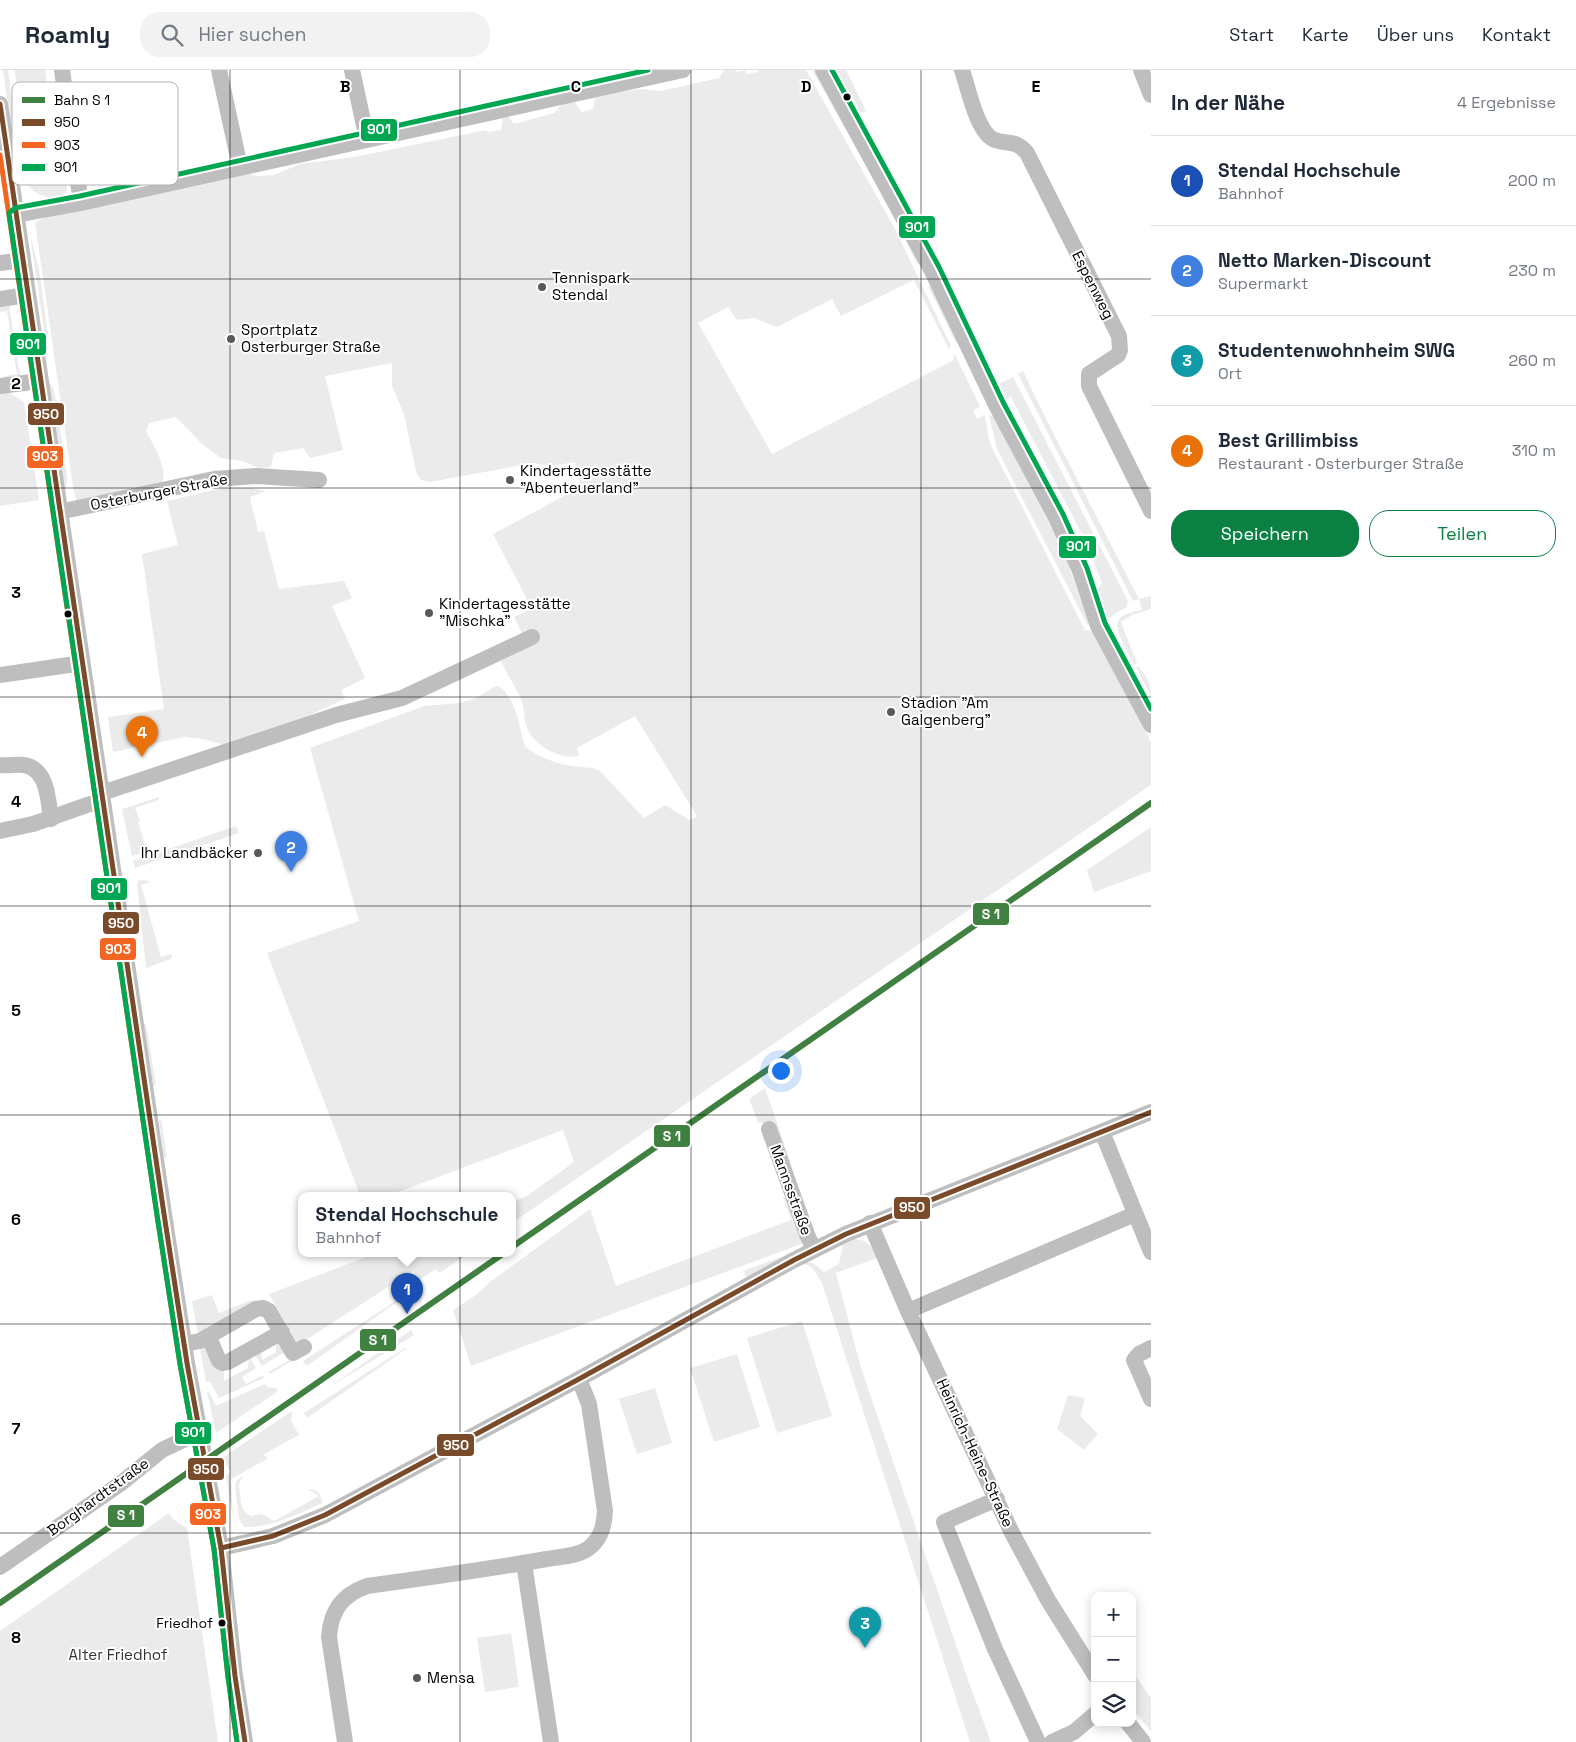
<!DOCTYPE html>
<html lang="de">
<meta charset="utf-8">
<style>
:root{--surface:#fff;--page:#f2f2f3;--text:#1f2937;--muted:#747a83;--line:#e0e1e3;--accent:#0b8043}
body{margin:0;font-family:"Space Grotesk",sans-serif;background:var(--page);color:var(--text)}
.controls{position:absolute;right:15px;bottom:15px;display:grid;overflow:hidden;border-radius:10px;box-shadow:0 2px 12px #0003}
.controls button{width:45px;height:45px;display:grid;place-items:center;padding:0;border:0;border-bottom:1px solid var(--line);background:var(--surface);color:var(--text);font:25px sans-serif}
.you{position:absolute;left:780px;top:1000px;width:18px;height:18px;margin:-12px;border:4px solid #fff;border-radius:50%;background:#1a73e8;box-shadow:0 0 0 8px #1a73e833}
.badge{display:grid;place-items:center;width:32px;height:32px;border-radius:50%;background:var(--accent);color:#fff;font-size:16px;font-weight:700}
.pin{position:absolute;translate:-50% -41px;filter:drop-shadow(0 1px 2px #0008)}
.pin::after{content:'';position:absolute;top:26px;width:18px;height:15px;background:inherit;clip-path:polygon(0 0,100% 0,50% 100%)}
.popup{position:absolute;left:298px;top:1122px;width:218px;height:65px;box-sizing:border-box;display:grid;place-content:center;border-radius:10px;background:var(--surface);filter:drop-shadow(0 1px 4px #0005);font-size:16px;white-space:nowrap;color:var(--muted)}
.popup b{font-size:19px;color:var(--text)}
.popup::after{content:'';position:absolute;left:50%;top:100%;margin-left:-10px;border:10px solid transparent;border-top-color:var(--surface)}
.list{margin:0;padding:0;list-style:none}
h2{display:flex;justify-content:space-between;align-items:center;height:65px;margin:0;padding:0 20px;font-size:21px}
h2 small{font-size:16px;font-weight:400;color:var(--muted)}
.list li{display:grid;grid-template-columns:32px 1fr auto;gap:15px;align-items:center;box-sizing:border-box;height:90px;padding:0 20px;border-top:1px solid var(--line)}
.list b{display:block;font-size:19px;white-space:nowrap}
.list p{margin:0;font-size:16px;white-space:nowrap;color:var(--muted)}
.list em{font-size:16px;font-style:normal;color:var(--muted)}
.actions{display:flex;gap:10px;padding:15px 20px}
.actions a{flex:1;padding:11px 0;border:1px solid var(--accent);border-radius:20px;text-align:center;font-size:18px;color:var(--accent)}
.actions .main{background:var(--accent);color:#fff}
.icon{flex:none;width:28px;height:28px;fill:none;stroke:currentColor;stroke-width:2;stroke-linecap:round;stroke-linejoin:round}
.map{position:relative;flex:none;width:1151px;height:1672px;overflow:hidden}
header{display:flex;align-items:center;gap:30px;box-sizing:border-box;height:70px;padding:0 25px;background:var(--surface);border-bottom:1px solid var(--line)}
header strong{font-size:24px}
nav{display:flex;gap:28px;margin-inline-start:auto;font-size:18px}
.search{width:350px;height:45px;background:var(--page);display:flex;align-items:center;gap:12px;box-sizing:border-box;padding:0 18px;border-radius:20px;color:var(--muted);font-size:19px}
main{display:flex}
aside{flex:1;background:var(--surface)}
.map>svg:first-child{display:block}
.green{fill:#ebebeb}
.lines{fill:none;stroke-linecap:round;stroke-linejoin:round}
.minor{stroke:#bebebe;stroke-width:16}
.bus-1-casing{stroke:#fff;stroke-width:9}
.bus-2-casing{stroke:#fff;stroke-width:9}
.bus-3-casing{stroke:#fff;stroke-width:9}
.bus-1{stroke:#7a4b2a;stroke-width:5}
.bus-2{stroke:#f26522;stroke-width:5}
.bus-3{stroke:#00a651;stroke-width:5}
.rail-1-casing{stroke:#fff;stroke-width:10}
.rail-1{stroke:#408040;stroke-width:6}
.grid{fill:none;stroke:#000;stroke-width:1;stroke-opacity:0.55}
.bus-dot{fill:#000;stroke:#fff;stroke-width:2}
.poi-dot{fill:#595959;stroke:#fff;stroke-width:2}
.labels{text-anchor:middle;stroke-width:4;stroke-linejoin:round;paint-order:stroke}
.bus-label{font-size:14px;fill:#000;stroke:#fff;text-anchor:end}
.poi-label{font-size:15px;fill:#000;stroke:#fff;text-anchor:start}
.street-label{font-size:15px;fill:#000;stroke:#fff}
.park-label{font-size:15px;fill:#313131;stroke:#fff}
.key{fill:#fff;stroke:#b2b2b2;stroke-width:1}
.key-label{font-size:14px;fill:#000}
.grid-label{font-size:16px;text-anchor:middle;font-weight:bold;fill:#000;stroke:#fff;stroke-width:4;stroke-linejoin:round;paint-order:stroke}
.line-badge{stroke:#fff;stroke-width:2}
.badge-label{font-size:14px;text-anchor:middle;font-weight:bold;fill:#fff}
</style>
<header>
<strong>Roamly</strong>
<div class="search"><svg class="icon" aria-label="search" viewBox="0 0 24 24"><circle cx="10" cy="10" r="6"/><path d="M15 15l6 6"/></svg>Hier suchen</div>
<nav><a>Start</a><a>Karte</a><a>Über uns</a><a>Kontakt</a></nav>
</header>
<main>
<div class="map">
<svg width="1151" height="1672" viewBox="0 0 1151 1672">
<rect width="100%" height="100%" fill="#fff"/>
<!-- green -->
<g class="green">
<path d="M3,0H8L14,44L15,68L11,56Z"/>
<path d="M15,0H45L52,54L63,53L66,68L64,96L67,121C58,131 37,128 29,116L22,75Z"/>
<path d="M724,0H735L736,2L745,0L746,4L758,2V0H806L895,159L951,276L949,279L914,210L841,246L832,229L777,257L754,248L737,250L728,237L698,253L772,384L954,290L953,285H955L980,336L973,341L977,349L984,345L985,347L990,374L1085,560L1094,561L1151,672V715L512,1153V1132L527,1126L574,1092L563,1060L390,1125H360L267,883L359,851L310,678L424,636L459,633L476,628L494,617L499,616C517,630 519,657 525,677C540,687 555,694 573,696C582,698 591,696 600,701L644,748L665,735L690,750L697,746L635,646L577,678L579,686C559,690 532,675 526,655C523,647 525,637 521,629C515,616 507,604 501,591L528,575L514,547L532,539L493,464L581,417L575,392L552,396L533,393L430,412C421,411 419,409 416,401L404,344L392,316V293L325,306L343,380L310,388L303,378L274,383L271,397L259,398L242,391L221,388L202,374L176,347L149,353L146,361C153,375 168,397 162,413L77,433L73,417L35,152L46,147L247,103L256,106L274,105L300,94L355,87L486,60L488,62L501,60L503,47L507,45L514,54L554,43L561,35L574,31L582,42L593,39L596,25L641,19L661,21L719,8Z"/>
<path d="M812,0L815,1L821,11L921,192L917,194L885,129Z"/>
<path d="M833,0H846L866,41L859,43L858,37L842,10L838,9Z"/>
<path d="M31,168L39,199L48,264L45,265L31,172Z"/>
<path d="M928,216H932L957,267L956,273Z"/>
<path d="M9,234L19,299L22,308L5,309L4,306L17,304L7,241L0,242V235Z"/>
<path d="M1023,301L1045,347L1139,529L1151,526V539L1132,545L1121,552L1137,593L1134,595C1130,586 1112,558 1119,549C1125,543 1135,541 1142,540L1139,529L1133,531L1018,304Z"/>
<path d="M1013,307L1128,531L1127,537L1103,551L1094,527L1102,513L1086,472L1010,325L1005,338L994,316Z"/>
<path d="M48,311L53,318L55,325L67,406L66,421H64Z"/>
<path d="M5,320L24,332L39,430L0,436V321Z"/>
<path d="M989,345L994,347L1064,483L1090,555L1087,554L997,379Z"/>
<path d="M222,418H251L266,421L250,427L258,462L264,461L279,519L344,511L352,528L332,536L365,608L341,620L345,629L310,645L228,676L203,669L184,667L113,682L108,647L164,639L142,484L178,475L167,431Z"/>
<path d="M1107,554L1111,555L1151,636V643L1105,555Z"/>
<path d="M1138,596C1147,608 1151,611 1151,627L1136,597Z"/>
<path d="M159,727V730L135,738L140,751L138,752L147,782L132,786L122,739Z"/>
<path d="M236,756L239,763L135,798L133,791Z"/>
<path d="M1151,757V801L1094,822L1087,800Z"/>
<path d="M139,810L150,811V812L141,815L161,887L171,884L172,886L171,889L146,898L137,813Z"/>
<path d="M144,954H146L156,1015H153Z"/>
<path d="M765,1018L794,1103L789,1106L768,1055L758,1052L749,1029Z"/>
<path d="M159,1049H161L167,1087L164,1088Z"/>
<path d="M786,1126L804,1171L801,1174L471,1296L453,1240L476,1225L490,1212L590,1139L616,1216L791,1150L783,1127Z"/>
<path d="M853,1169C867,1169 872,1176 877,1188L836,1203L861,1298L967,1607L991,1672H970L822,1213C817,1206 813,1194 803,1194L807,1192L814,1194L824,1202L839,1194L843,1174Z"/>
<path d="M794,1182L748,1209L743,1201Z"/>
<path d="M377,1183H469L440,1203L436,1199L419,1210L413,1201L298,1275L269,1224Z"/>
<path d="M422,1214L307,1296L303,1291Z"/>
<path d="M212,1225L219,1243L252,1230L254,1235L198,1265L192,1231Z"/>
<path d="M802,1251L832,1346L777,1363L747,1268Z"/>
<path d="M411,1260L414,1265L406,1270L328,1318Z"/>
<path d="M276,1270L295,1289L270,1304L268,1302L290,1290L285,1282L262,1296L254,1283L261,1279L262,1290L276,1282Z"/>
<path d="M203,1278H206L219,1300L224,1301V1311L248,1298L249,1286L256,1298L242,1307L246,1314L263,1305L264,1308L219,1328L210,1312H206L200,1279Z"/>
<path d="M405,1278L406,1279L307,1348L304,1343Z"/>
<path d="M737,1284L760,1357L714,1372L690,1298Z"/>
<path d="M265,1314L267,1317L277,1318V1322L216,1363L207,1322L210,1323L216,1336Z"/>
<path d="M655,1318L672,1373L637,1384L619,1329Z"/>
<path d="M1068,1325L1085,1328L1080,1346L1098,1364L1084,1380L1057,1359Z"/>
<path d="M292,1341L291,1351L299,1365L264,1384L267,1389L231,1409L233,1448L226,1406L231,1402L222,1388Z"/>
<path d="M243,1406L239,1414L241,1435L245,1442L251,1446L262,1444L274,1451L319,1426L308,1419C316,1418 322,1424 322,1433C298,1444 271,1458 244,1457L239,1449L235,1415L237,1410Z"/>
<path d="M169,1443L174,1450L187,1458L218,1672H0V1561Z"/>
<path d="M511,1563L519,1617L485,1622L477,1568Z"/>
<path d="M1132,1601L1151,1628V1661L1132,1639Z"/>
</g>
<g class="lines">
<!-- minor -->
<g class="minor">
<path d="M62,0L81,133"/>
<path d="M219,0L240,97"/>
<path d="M352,0L367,69"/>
<path d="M823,0L932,201L996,335L1056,448L1080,501L1098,556L1151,655"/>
<path d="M962,0C968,17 977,64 995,70C1009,75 1015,69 1027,83L1119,266L1120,280L1118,285L1089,304V316L1151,441"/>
<path d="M1141,0L1151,25"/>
<path d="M0,34L164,1144L187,1293L221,1478L235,1606L245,1672"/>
<path d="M16,145L81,133L683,0"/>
<path d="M0,193L22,190"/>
<path d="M0,229L27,225"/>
<path d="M0,316L40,311"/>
<path d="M59,442L214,409L257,406L319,410"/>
<path d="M0,605L82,593"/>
<path d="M0,695C8,696 16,694 24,695C48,699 48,730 51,749"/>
<path d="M102,723L336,645L402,628L532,567"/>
<path d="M0,761L33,754L90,734L103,732"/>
<path d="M769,1059L808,1167L814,1179"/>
<path d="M1102,1062L1151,1182"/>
<path d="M870,1153L908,1241L1011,1461L1048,1530L1095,1605"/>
<path d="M908,1241L1135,1144"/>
<path d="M209,1267L219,1291L223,1293L228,1292L282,1262"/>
<path d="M184,1274L200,1271L256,1239L263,1238L269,1241L293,1283L304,1277"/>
<path d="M1151,1278L1139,1284L1134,1290L1151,1329"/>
<path d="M997,1429L944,1452L995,1579L1038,1672"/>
<path d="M221,1478L273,1466L325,1445L579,1309L794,1190L846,1164L1151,1042"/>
<path d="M524,1493L551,1672"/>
<path d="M0,1497L120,1414L162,1380L200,1362"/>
<path d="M1128,1653L1143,1672"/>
<path d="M345,1672L329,1567C331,1540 342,1525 367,1516C425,1508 483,1500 541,1490C555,1487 574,1487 586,1480C600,1471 604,1458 605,1441L589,1334L579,1309"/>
<path d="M1052,1672L1074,1662L1095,1644"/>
</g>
<defs>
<g id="bus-1">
<path d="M0,34L164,1144L187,1293L221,1478L235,1606L245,1672"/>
<path d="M221,1478L273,1466L325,1445L579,1309L794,1190L846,1164L1151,1042"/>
</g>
<path id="bus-2" d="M0,85L157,1145L180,1294L214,1479L228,1607L237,1672"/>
<g id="bus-3">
<path d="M832,0L939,197L1003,332L1063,444L1087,498L1105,553L1151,639"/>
<path d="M237,1672L228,1607L214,1479L180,1294L157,1145L9,143L15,138L80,126L648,0"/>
</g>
</defs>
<!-- bus-1 casing -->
<use href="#bus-1" class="bus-1-casing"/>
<!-- bus-2 casing -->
<use href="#bus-2" class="bus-2-casing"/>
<!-- bus-3 casing -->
<use href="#bus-3" class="bus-3-casing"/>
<!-- bus-1 -->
<use href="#bus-1" class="bus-1"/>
<!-- bus-2 -->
<use href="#bus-2" class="bus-2"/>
<!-- bus-3 -->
<use href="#bus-3" class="bus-3"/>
<defs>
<g id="rail-1">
<path d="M512,1177L1151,733"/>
<path d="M0,1533L504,1183"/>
</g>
</defs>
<!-- rail-1 casing -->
<use href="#rail-1" class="rail-1-casing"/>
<!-- rail-1 -->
<use href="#rail-1" class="rail-1"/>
</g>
<!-- grid -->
<path class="grid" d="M230,0V1672M460,0V1672M691,0V1672M921,0V1672M0,209H1151M0,418H1151M0,627H1151M0,836H1151M0,1045H1151M0,1254H1151M0,1463H1151"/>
<!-- markers -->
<g class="bus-dot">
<circle cx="847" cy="27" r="4.5"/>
<circle cx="68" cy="544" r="4.5"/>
<circle cx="222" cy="1553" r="4.5"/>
</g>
<g class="poi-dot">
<circle cx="542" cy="217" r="5"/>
<circle cx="231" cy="269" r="5"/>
<circle cx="510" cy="410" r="5"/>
<circle cx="429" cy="543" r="5"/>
<circle cx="891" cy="642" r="5"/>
<circle cx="258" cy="783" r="5"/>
<circle cx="417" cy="1608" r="5"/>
</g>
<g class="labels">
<!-- bus labels -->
<g class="bus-label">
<text x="213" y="1558">Friedhof</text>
</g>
<!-- poi labels -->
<g class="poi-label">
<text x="552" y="213">Tennispark<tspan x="552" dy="17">Stendal</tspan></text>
<text x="241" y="265">Sportplatz<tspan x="241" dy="17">Osterburger Straße</tspan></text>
<text x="520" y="406">Kindertagesstätte<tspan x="520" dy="17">"Abenteuerland"</tspan></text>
<text x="439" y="539">Kindertagesstätte<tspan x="439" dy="17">"Mischka"</tspan></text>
<text x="901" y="638">Stadion "Am<tspan x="901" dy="17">Galgenberg"</tspan></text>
<text x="248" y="788" text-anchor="end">Ihr Landbäcker</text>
<text x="427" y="1613">Mensa</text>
</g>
<!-- street labels -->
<g class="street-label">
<text transform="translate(1093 215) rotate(63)" y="5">Espenweg</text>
<text transform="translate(159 422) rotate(-11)" y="5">Osterburger Straße</text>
<text transform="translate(791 1120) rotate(70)" y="5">Mannsstraße</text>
<text transform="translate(975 1383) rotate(65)" y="5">Heinrich-Heine-Straße</text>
<text transform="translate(98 1427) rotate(-36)" y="5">Borghardtstraße</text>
</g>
<!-- park labels -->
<g class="park-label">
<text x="118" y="1590">Alter Friedhof</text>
</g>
</g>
<!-- legend -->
<rect x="12" y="12" width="166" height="103" rx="8" class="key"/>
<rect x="22" y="27" width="23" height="6" fill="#408040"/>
<rect x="22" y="49" width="23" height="7" fill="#7a4b2a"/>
<rect x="22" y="72" width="23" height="6" fill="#f26522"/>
<rect x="22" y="94" width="23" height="7" fill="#00a651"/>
<g class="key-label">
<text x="54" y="35">Bahn S 1</text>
<text x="54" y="57">950</text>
<text x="54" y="80">903</text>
<text x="54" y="102">901</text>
</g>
<g class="grid-label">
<text x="345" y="22">B</text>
<text x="576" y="22">C</text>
<text x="806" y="22">D</text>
<text x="1036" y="22">E</text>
<text x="16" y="319">2</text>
<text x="16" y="528">3</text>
<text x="16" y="737">4</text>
<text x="16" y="946">5</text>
<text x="16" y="1155">6</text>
<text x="16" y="1364">7</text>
<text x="16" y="1573">8</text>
</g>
<g class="line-badge">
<rect x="360" y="48" width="38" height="24" rx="5" fill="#00a651"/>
<rect x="898" y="145" width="38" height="24" rx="5" fill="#00a651"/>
<rect x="9" y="262" width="38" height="24" rx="5" fill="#00a651"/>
<rect x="27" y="332" width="38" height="24" rx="5" fill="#7a4b2a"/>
<rect x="26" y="375" width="38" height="24" rx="5" fill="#f26522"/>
<rect x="1058" y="465" width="39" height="24" rx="5" fill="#00a651"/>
<rect x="90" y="807" width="38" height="24" rx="5" fill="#00a651"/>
<rect x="972" y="832" width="38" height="24" rx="5" fill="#408040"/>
<rect x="102" y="841" width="38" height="24" rx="5" fill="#7a4b2a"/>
<rect x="99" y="867" width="38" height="24" rx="5" fill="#f26522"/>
<rect x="653" y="1054" width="38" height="24" rx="5" fill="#408040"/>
<rect x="893" y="1126" width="38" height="24" rx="5" fill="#7a4b2a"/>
<rect x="359" y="1258" width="38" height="24" rx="5" fill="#408040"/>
<rect x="174" y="1351" width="38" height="24" rx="5" fill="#00a651"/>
<rect x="436" y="1363" width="39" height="24" rx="5" fill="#7a4b2a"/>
<rect x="187" y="1387" width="38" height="24" rx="5" fill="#7a4b2a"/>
<rect x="189" y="1432" width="38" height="24" rx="5" fill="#f26522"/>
<rect x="107" y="1434" width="38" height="24" rx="5" fill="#408040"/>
</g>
<g class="badge-label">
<text x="379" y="64">901</text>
<text x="917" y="162">901</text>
<text x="28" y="279">901</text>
<text x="46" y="349">950</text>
<text x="45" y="391">903</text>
<text x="1078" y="481">901</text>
<text x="109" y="823">901</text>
<text x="991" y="849">S 1</text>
<text x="121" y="858">950</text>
<text x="118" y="884">903</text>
<text x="672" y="1071">S 1</text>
<text x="912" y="1142">950</text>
<text x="378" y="1275">S 1</text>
<text x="193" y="1367">901</text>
<text x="456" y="1380">950</text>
<text x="206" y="1404">950</text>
<text x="208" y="1449">903</text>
<text x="126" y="1450">S 1</text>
</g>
</svg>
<div class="controls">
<button>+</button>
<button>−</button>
<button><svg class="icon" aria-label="layers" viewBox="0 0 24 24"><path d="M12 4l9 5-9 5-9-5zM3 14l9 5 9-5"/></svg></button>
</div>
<div class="you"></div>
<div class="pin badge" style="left:407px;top:1244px;background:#1a4fb4">1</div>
<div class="popup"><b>Stendal Hochschule</b>Bahnhof</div>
<div class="pin badge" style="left:291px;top:802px;background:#3f7fe0">2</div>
<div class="pin badge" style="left:865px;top:1578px;background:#0f9aa8">3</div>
<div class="pin badge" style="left:142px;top:687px;background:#e8710a">4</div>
</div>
<aside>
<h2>In der Nähe<small>4 Ergebnisse</small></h2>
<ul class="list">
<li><span class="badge" style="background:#1a4fb4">1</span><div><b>Stendal Hochschule</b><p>Bahnhof</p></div><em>200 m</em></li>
<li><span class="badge" style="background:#3f7fe0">2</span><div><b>Netto Marken-Discount</b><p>Supermarkt</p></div><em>230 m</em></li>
<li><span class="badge" style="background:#0f9aa8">3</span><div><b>Studentenwohnheim SWG</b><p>Ort</p></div><em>260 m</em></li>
<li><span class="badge" style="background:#e8710a">4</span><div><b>Best Grillimbiss</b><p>Restaurant · Osterburger Straße</p></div><em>310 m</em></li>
</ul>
<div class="actions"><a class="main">Speichern</a><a>Teilen</a></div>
</aside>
</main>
